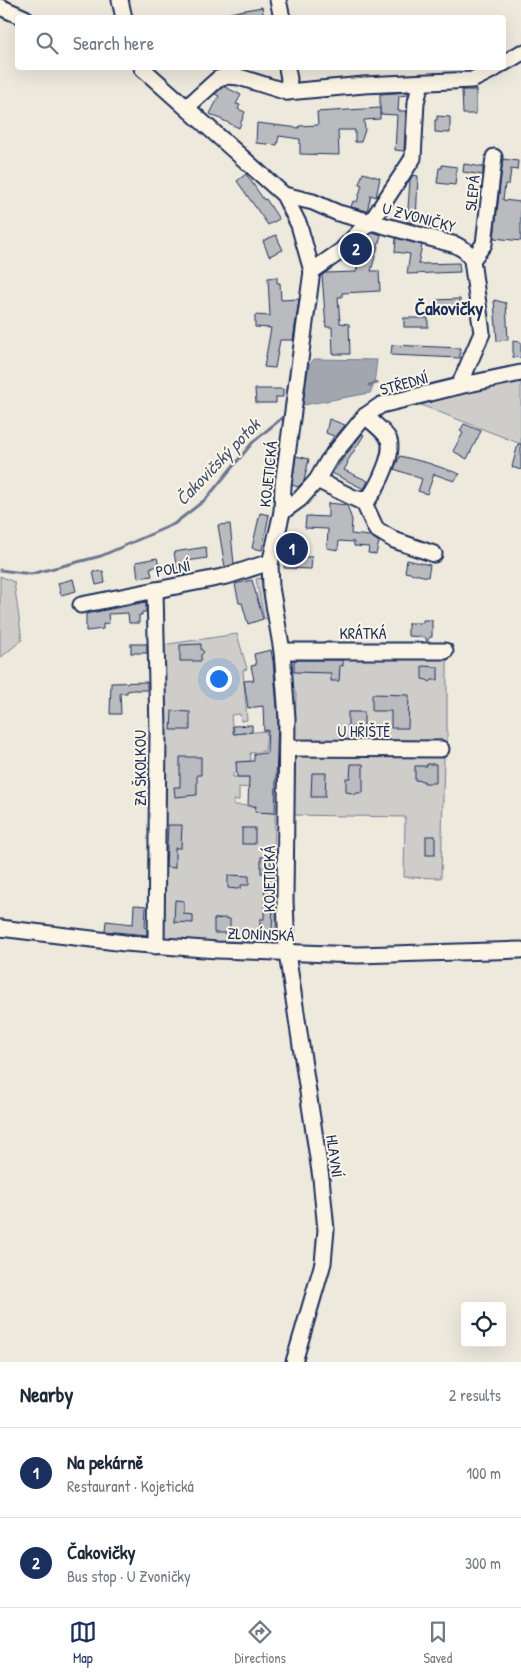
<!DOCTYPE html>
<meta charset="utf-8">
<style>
:root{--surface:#fff;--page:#f6f6f7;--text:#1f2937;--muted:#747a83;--line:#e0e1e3;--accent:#1b2f5e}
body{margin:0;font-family:"Patrick Hand",sans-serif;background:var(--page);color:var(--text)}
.controls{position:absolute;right:15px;bottom:15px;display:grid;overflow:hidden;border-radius:5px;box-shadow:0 5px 20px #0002}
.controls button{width:45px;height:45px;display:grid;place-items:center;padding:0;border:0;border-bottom:1px solid var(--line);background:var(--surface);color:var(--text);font:25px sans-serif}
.you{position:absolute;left:218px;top:678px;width:18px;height:18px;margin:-12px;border:4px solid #fff;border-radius:50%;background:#1a73e8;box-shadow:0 0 0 8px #1a73e833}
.badge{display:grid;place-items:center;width:32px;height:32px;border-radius:50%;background:var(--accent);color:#fff;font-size:16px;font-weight:700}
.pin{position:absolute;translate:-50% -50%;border:2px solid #fff;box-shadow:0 1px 5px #0006}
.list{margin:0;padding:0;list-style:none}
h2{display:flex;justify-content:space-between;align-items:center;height:65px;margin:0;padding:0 20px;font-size:21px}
h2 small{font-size:16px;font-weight:400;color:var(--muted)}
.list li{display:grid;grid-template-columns:32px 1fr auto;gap:15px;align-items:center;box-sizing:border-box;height:90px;padding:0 20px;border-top:1px solid var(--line)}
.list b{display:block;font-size:19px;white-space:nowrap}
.list p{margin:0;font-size:16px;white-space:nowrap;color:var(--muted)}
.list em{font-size:16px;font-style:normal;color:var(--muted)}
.icon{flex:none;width:28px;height:28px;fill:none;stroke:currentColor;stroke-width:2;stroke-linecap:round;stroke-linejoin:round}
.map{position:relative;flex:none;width:521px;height:1362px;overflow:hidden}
.search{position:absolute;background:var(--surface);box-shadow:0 5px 20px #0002;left:15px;right:15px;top:15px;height:55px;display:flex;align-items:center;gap:12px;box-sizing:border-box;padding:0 18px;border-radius:5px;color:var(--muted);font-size:19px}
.sheet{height:245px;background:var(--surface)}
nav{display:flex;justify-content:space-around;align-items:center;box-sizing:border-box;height:70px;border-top:1px solid var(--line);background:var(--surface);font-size:14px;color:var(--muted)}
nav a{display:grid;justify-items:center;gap:2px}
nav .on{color:var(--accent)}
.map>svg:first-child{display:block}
.green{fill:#cfcdca;stroke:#757e94}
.water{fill:#a2a7af;stroke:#6c778f}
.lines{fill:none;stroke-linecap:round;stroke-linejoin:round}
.stream{stroke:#6c778f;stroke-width:3}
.building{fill:#babbbe;stroke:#1b2f5e}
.minor-casing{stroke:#1b2f5e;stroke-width:19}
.minor{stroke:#fcf5e5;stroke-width:15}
.labels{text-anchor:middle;stroke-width:4;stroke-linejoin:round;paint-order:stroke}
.street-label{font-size:16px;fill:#1b2f5e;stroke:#fcf5e5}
.water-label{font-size:18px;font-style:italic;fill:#445376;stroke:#fcf5e5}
.quarter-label{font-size:19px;font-weight:bold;fill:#1b2f5e;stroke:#fcf5e5}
</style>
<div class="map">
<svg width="521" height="1362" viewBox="0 0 521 1362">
<rect width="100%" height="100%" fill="#eee9dd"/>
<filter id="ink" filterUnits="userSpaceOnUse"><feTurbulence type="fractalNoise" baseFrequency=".02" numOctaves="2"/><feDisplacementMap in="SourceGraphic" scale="10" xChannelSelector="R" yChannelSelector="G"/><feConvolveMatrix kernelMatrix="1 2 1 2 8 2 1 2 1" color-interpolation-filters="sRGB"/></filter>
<g filter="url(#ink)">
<!-- green -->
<g class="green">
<path d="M521,378V444L421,405Z"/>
<path d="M0,576L14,582L22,640L0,658Z"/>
<path d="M261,578L269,618L264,619L256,579Z"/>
<path d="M237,634L247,669L243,670L247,720L241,721L240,714L231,715L233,734L267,731L265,751L250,753L251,761L236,762L237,769L250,771L233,772V777H251L250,788L239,787V800H234V805L256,806V812L275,813L273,913H275L276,939L269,948L161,939L162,645Z"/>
<path d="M288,654L447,657V744L295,742L296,693H293Z"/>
<path d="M295,754L444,756L441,878L404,877L405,817L292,815L293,756Z"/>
</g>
<!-- water -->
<path class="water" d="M314,359L377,360L374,384L370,393L303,405L309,365Z"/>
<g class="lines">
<!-- stream -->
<g class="stream">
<path d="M369,385L377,383"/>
<path d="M0,570L31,574L101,556L174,524L206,499L253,442L283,417"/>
</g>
</g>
<!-- building -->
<g class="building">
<path d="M262,7L264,18H229V13Z"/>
<path d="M223,87H225L241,95L236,104L240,105L238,109L245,112L239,128L210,114L219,96L215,94Z"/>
<path d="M462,90H476V114H463Z"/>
<path d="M409,92L408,95L399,96L398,111H406L404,151L395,150L397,115L380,114V94Z"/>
<path d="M380,108V119L364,120L365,130L361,142H355V130H338L339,155L300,154V139L279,136L277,145L256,143L257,123L299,128V126L318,125L317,112Z"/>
<path d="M437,116L450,117V133L435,132V120H437Z"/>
<path d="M503,159L518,161L517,170L511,169L509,184H505L503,200L521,202V241L494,238Z"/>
<path d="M464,164L483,167V175L463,172Z"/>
<path d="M442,165L457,167L455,185L437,183L439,168H442Z"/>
<path d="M363,173L380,178L376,197L371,195L367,211L351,207L353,201L357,202L362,185L359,184Z"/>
<path d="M246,174L264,200L266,199L279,219L268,225L237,181Z"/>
<path d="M413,175L418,176L416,223L407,222L410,180Z"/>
<path d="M373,232L381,235L371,271H379L380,291L342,293V297H338L340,323L349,324L350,354H333L332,327H326L322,275L325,273L356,272L366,238Z"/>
<path d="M276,235L283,250L269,256L263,241Z"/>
<path d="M396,238L422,245L418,264L459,263L460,272L407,274L410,254L395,252Z"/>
<path d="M277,277V283H280L281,300L299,299L293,340H280L275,368L264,367L271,328L255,327V315L270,316L268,278Z"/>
<path d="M460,299V308H436L435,300Z"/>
<path d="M494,300L506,303L508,340L497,341Z"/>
<rect x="404" y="318" width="24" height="9"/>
<path d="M513,341L521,342V358L513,357Z"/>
<path d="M392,345L460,348V358L391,355Z"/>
<path d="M255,389H283V397H276V403H256Z"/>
<path d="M329,419L345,425L325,450L334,436L326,433Z"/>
<path d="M464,424L481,431L467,459L453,451L463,433L460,431Z"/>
<path d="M362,434L364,435L347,462L348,463L344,470L368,481L364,489L332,473Z"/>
<path d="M518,444H521V470L512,467Z"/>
<path d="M272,455H278L274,487L266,486Z"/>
<path d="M296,456L309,459L304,481L298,487L292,485Z"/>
<path d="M400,456L428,463L460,474L454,481L434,474L427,494L418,491L422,479L394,469Z"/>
<path d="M328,503L347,505L352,520L351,534L370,536L379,542L376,554L368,553L369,547L354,546V542L339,541L338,550L327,548L328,529L305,528L306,516L328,517Z"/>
<path d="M260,513L269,515L262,550L252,548Z"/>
<path d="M230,524L234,564L225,567L218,525Z"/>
<path d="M206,547L207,558L187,561V574L178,576L174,552Z"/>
<path d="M285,556L312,557L311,569L284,568Z"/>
<path d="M157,558L159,566L150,568L152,576L138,578L136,562Z"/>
<path d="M407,560L430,565L428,577L405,572Z"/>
<path d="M103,571L105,583L96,585L93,572Z"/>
<path d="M73,579L76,591L61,595L58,583Z"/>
<path d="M252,580L263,619L248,624L242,603H239L235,584Z"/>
<path d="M146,602V612H142V615H139V623H129L128,613L108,614L109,623L103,624V629L86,631V614Z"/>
<path d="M423,620H432V637H430L427,641L425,637L408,636V623H423Z"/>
<rect x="131" y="644" width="16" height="9"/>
<path d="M201,644V649L204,652L201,655V661H180V645Z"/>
<path d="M271,650L273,661L278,718L275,813L255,812L256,806H248L249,777H237L236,762L254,761V754L267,753L268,730L264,731L263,706L248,708L244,681L254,680L251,666L256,665L254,654Z"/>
<path d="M294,660H343V666L340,665L339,681H331V673L294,672Z"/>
<path d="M422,666L438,667V680H432L430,682L427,680L422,679Z"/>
<path d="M147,682V690H133L127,691V693H120L121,714H110L111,683Z"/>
<path d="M372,694L409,695L408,728H391V711H372Z"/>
<path d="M172,711L190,712V730H171Z"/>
<rect x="348" y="712" width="16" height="15"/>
<path d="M252,725V732L234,734L233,726Z"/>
<path d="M180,757H201V775H197V795L175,797L174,787H180Z"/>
<path d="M351,764H363V793H357L354,795L352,793L346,792V778H350Z"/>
<path d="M427,764H436V783H424V781L415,780V766H427Z"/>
<path d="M312,773H326L325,797H311Z"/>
<path d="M168,825H182L181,848H175V868L166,867Z"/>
<rect x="242" y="828" width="13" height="16"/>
<rect x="426" y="836" width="9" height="19"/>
<rect x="261" y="857" width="10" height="16"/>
<path d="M228,875L249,876V885H241V888L237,889L228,888Z"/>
<path d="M265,875L274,877L272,931H260V919H264Z"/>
<path d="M175,900L184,901V914L193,915V923L174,922Z"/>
<path d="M134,905L146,906L145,928H147V935L105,931L106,921L133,924Z"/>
<path d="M224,918L230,919V933H214V919Z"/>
</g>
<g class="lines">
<defs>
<g id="minor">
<path d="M120,0L124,18"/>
<path d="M278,0L282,18"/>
<path d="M0,7L25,18"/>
<path d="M504,63L521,53"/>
<path d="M142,68L284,195L299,225L312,271L283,485L282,512L270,564L271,587L282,651L287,718L285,900L287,953L321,1178L326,1230L323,1263L294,1362"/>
<path d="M287,92L289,79L287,68"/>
<path d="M187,107L218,79L228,76L239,77L287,92L364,85L472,80L496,68"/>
<path d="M284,195L313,202L338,213L456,245L466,251L472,260L482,333L459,386"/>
<path d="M472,260L484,244L494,157"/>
<path d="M312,271L341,251L361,230L371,222L413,158L416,102L421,83"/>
<path d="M317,480L364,503L376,529L394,540L434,554"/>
<path d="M359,499L369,498C378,486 396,451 388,438C382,429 372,422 365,416"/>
<path d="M282,512L300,499L317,480L328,461L365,416L381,405L459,386L521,373"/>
<path d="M155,590L158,732L156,946"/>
<path d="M81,605L227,576L264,564H270"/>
<path d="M282,651H445"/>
<path d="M287,748L441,749"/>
<path d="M0,928L125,943L217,950L358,955L521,950"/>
</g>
</defs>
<!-- minor casing -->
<use href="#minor" class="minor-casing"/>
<!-- minor -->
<use href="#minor" class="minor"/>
</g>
</g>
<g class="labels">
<!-- street labels -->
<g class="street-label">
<text transform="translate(472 193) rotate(-84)" y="6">SLEPÁ</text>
<text transform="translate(419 217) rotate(15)" y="6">U ZVONIČKY</text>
<text transform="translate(404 383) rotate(-15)" y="6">STŘEDNÍ</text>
<text transform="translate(268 474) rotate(-84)" y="6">KOJETICKÁ</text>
<text transform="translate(173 568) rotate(-11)" y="6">POLNÍ</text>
<text x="363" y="639">KRÁTKÁ</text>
<text x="364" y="737">U HŘIŠTĚ</text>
<text transform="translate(140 768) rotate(-90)" y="6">ZA ŠKOLKOU</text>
<text transform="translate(269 879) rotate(-90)" y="6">KOJETICKÁ</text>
<text transform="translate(261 934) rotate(2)" y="6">ZLONÍNSKÁ</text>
<text transform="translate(335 1156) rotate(82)" y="6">HLAVNÍ</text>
</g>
<!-- water labels -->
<g class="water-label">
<text transform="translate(218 462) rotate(-46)" y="6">Čakovičský potok</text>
</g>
<!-- quarter labels -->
<g class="quarter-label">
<text x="449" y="315">Čakovičky</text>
</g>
</g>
</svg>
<div class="controls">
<button><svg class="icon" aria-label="locate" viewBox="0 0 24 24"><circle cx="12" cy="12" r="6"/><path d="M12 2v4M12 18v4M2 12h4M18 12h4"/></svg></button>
</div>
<div class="you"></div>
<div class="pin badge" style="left:292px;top:549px">1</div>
<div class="pin badge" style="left:356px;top:249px">2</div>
<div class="search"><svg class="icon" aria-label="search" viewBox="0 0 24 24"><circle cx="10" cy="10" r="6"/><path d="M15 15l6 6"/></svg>Search here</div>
</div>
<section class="sheet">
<h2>Nearby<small>2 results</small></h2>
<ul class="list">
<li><span class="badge">1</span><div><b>Na pekárně</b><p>Restaurant · Kojetická</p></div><em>100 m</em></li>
<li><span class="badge">2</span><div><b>Čakovičky</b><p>Bus stop · U Zvoničky</p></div><em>300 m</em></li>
</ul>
</section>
<nav>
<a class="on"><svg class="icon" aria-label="map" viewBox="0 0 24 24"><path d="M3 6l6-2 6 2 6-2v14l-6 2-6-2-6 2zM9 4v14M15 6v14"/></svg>Map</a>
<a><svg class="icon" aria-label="directions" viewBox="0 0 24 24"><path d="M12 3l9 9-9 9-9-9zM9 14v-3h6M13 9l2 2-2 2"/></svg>Directions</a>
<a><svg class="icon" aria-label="saved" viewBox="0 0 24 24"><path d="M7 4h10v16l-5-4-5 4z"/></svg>Saved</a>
</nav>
